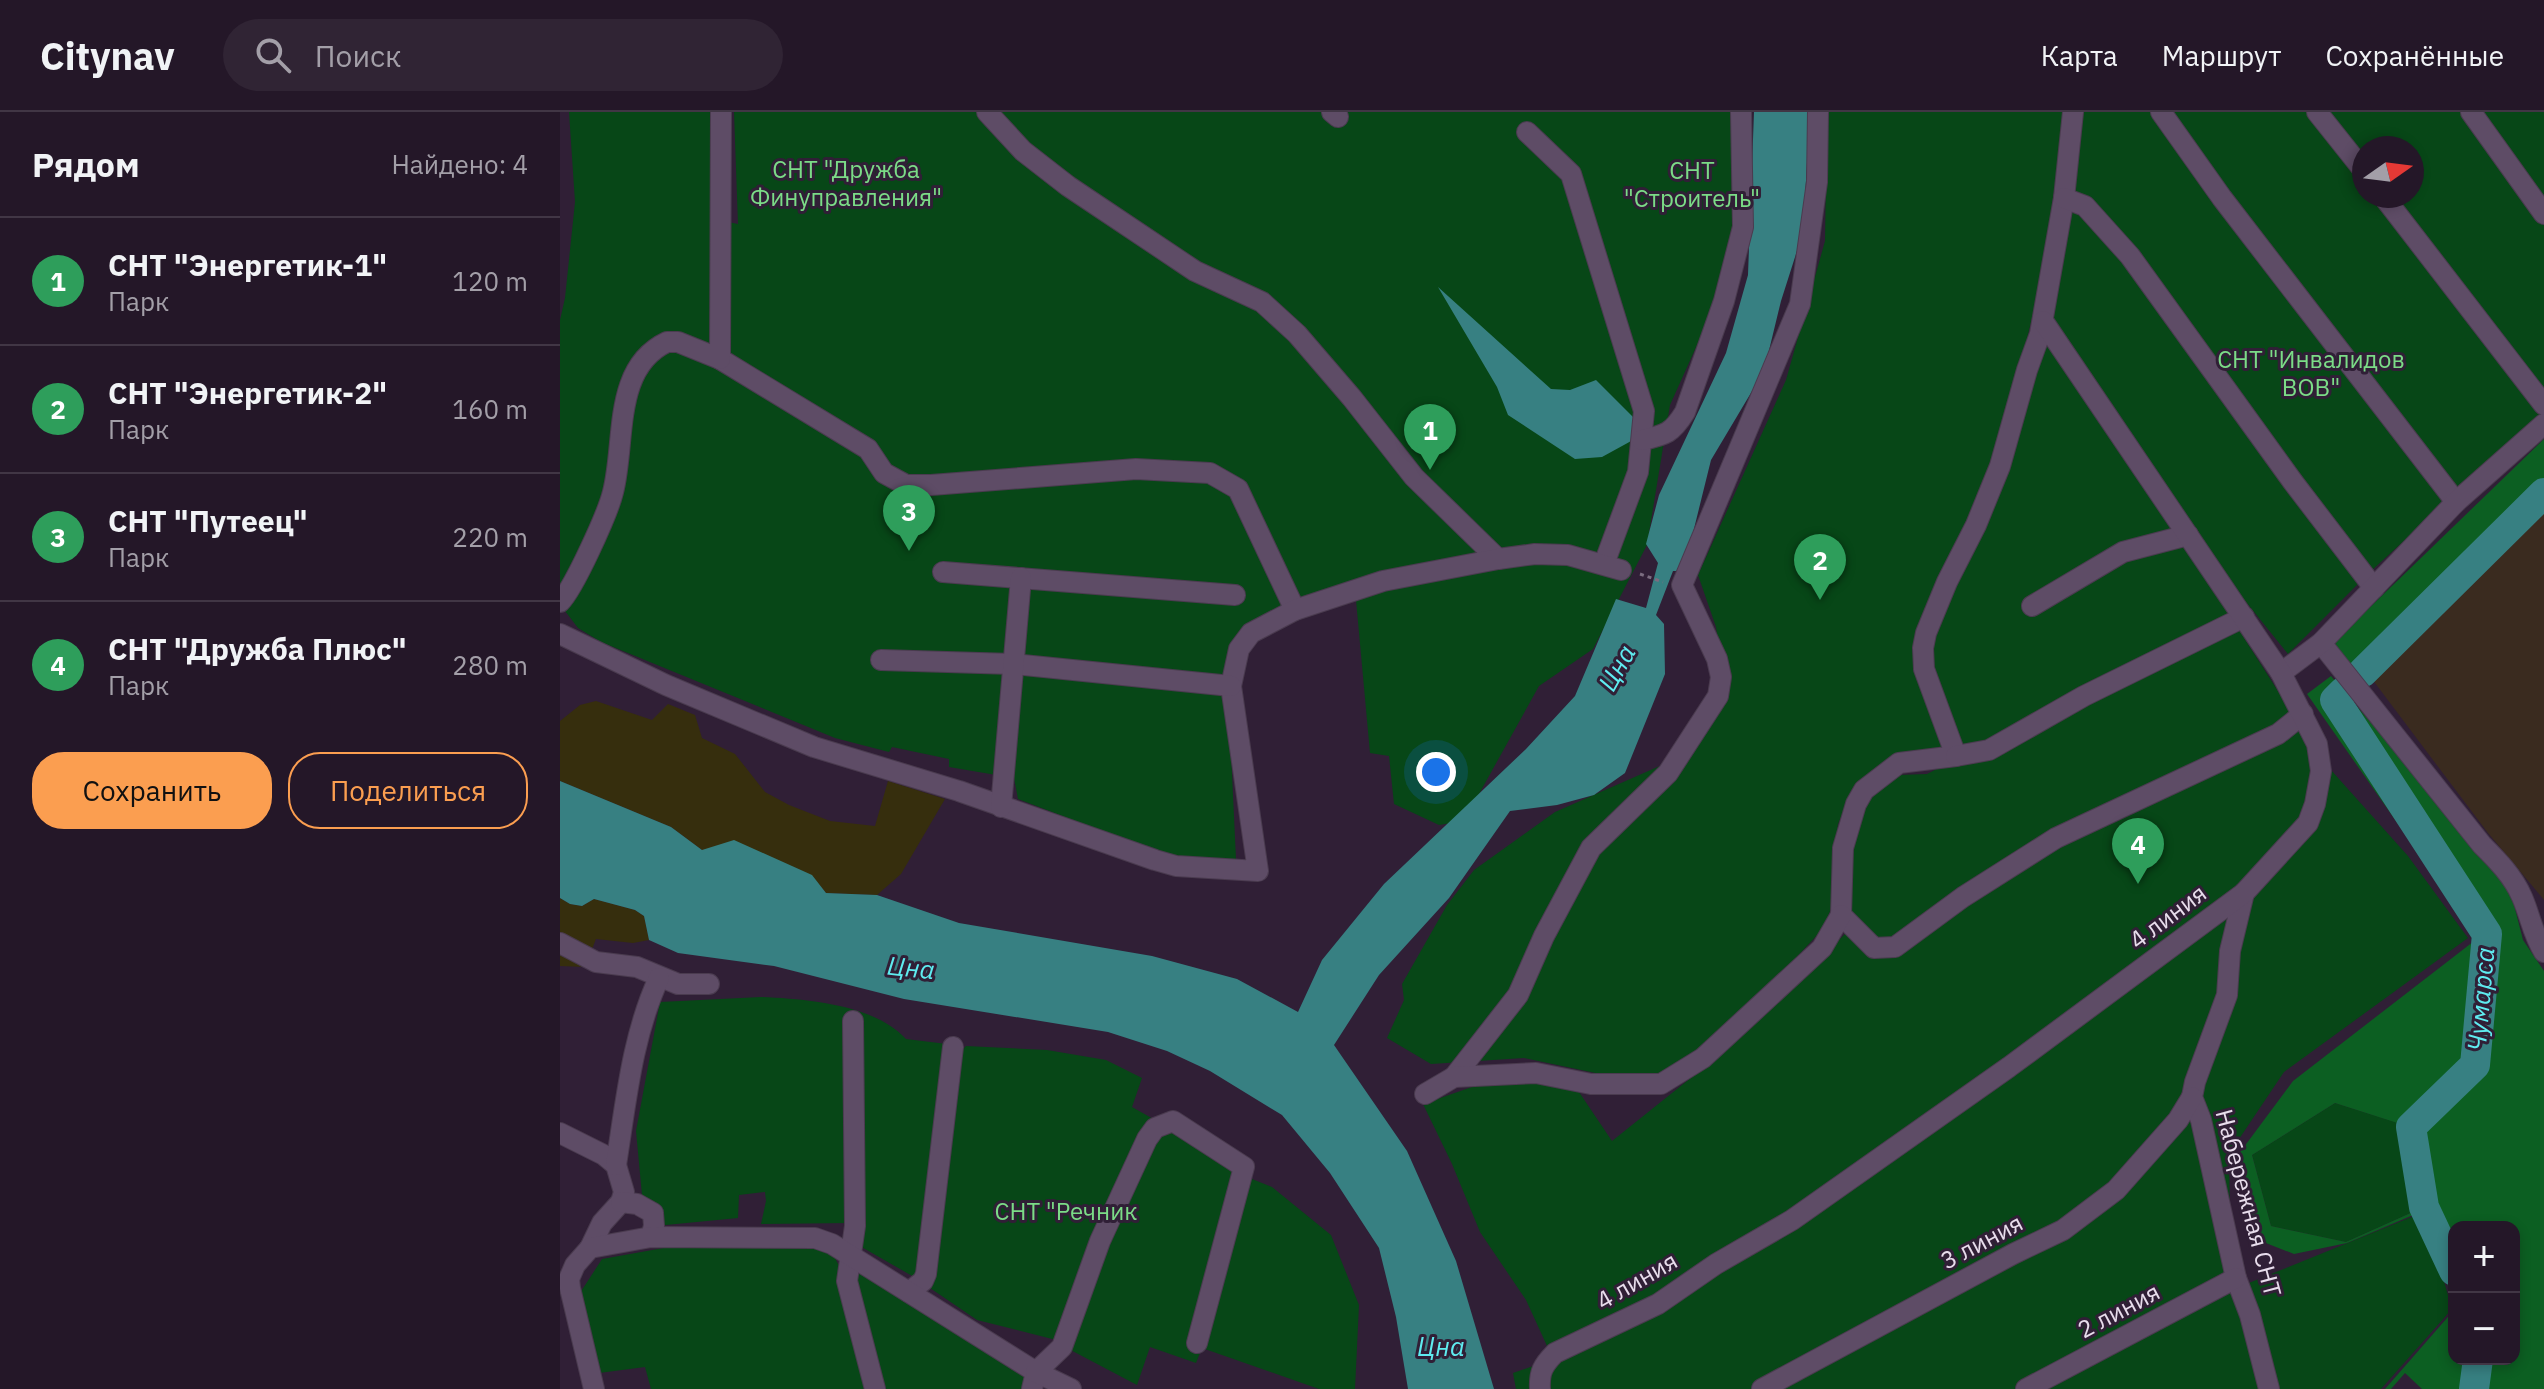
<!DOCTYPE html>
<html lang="ru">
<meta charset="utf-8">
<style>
:root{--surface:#241728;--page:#302434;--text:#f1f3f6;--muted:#a39fa8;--line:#413645;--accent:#fb9e50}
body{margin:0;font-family:"IBM Plex Sans",sans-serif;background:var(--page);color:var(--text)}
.controls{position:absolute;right:24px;bottom:24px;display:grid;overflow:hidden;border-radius:16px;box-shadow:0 4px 12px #0003}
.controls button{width:72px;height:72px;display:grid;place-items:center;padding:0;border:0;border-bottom:2px solid var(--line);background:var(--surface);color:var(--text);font:40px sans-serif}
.compass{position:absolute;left:1792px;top:24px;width:72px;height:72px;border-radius:50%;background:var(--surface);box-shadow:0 4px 12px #0003;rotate:76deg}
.you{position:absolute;left:876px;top:660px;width:28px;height:28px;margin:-20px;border:6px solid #fff;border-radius:50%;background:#1a73e8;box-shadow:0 0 0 12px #1a73e833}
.badge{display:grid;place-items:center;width:52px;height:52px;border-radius:50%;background:var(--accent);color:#fff;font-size:26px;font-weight:700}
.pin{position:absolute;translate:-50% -66px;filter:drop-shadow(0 2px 4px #0008)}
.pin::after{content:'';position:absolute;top:42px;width:28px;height:24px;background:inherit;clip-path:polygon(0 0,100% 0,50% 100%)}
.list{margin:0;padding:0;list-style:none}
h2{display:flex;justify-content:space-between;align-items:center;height:104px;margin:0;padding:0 32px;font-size:34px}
h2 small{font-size:26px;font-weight:400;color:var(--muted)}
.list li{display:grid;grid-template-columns:52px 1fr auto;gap:24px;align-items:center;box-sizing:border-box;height:128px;padding:0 32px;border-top:2px solid var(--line)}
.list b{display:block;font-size:30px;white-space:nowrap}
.list p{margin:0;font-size:26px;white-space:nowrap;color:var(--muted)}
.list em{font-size:26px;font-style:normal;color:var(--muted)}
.actions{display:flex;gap:16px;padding:24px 32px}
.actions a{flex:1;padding:18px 0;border:2px solid var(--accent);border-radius:32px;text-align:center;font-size:28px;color:var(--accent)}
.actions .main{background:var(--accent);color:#111}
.icon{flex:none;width:44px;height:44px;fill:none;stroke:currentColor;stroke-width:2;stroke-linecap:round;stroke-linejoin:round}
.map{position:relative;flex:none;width:1984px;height:1277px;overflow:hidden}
header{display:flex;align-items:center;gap:48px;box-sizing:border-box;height:112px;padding:0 40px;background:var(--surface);border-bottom:2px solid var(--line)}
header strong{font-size:38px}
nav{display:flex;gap:44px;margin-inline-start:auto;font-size:28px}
.search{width:560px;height:72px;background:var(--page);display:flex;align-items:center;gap:20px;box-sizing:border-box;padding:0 28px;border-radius:44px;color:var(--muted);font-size:30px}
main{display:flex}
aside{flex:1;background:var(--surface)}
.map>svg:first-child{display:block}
.industrial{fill:#3a2b1f}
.green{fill:#074717;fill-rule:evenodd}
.forest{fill:#0c5f22;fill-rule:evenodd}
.sand{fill:#362e0d}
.water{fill:#378082}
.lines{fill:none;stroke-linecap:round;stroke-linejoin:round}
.river{stroke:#378082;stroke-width:30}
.minor-casing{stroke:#4a3b4f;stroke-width:22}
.path{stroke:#7b6d80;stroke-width:3;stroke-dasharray:4 4;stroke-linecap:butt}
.minor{stroke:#5e4c66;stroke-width:20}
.labels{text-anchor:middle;stroke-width:6;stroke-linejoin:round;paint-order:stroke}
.park-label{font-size:24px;fill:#7bdc87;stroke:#301f36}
.street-label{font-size:24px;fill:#e8ddec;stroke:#301f36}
.water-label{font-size:26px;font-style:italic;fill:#5fecf0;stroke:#301f36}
</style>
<header>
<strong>Citynav</strong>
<div class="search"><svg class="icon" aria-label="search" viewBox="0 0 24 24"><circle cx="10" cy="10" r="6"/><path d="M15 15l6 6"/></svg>Поиск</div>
<nav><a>Карта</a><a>Маршрут</a><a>Сохранённые</a></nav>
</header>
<main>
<aside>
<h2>Рядом<small>Найдено: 4</small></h2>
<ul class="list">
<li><span class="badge" style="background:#2e9e5b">1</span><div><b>СНТ &quot;Энергетик-1&quot;</b><p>Парк</p></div><em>120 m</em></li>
<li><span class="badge" style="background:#2e9e5b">2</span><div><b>СНТ &quot;Энергетик-2&quot;</b><p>Парк</p></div><em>160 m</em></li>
<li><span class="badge" style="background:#2e9e5b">3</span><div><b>СНТ &quot;Путеец&quot;</b><p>Парк</p></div><em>220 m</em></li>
<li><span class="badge" style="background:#2e9e5b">4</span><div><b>СНТ &quot;Дружба Плюс&quot;</b><p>Парк</p></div><em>280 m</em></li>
</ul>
<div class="actions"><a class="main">Сохранить</a><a>Поделиться</a></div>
</aside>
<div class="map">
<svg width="1984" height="1277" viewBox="0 0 1984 1277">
<rect width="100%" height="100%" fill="#301f36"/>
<!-- industrial -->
<path class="industrial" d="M1984,401V788L1928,721L1812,567Z"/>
<!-- green -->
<g class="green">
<path d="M9,0H156L153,107L178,112L174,0H1171L1172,114L1162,163L1146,213L1110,293L1087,433L1033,537L979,574L904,709L879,713L834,692L829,644L810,641L796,488L691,510L669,598L676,747H615L458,687L454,666L389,655V647L332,635L329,640L275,626L41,530L18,516L5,499L11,491L0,474V208L5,186L15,90Z"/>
<path d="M1267,0H1505L1483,159L1460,257L1428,370L1362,514L1384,632L1377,643L1293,677L1278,712L1273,750V793L1261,819L1170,916L1098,963H1045L964,946L871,952L827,926L844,888L842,872L887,793L914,758L995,700L1102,653L1165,580L1156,515L1138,463L1226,268L1265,129Z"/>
<path d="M1520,0H1906L1984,112V285L1975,294L1981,303L1810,460L1728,542L1657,454L1487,199ZM1804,36H1852V84H1804Z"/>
<path d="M1918,0H1984V86Z"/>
<path d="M1485,232L1496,236L1675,503L1679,518L1741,615L1745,629L1848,744L1908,826L1724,960L1669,1042L1670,1111L1684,1173L1864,1100L1892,1197L1821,1277H956L953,1261L993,1247L966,1188L920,1120L892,1052L863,992L932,968L973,967L1017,977L1052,1029L1172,933L1287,820L1289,800L1286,737L1297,701L1325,672L1339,663L1367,662L1396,647L1372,561L1369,532Z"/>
<path d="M201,885C245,887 314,892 346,927L387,932L362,1149L354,1165L298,1133L290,1111L201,1112L206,1089L205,1080L179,1083L178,1106L85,1115L76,1019L100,890Z"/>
<path d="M406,934L487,938L546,948L582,966L572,995L677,1054L687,1065L712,1075L771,1123L799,1193L795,1277H759L642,1236L636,1251L590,1235L577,1273L503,1234L504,1230L417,1208L370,1176L396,945Z"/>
<path d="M1775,991L1851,1015L1864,1095L1786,1130L1711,1114L1692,1043Z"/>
<path d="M126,1132H268L278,1152L292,1153L465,1262L462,1277H91L85,1255L39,1261L20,1181L42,1147Z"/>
</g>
<!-- forest -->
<g class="forest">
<path d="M1984,327V393L1801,571L1773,531Z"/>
<path d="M1771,564L1949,773L1963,828L1984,859V1277H1862L1845,1261L1831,1277H1825L1894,1198V1247H1954V1115H1894V1194L1865,1098L1787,1131L1734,1142L1688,1124L1678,1043L1733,969L1918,826L1747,582ZM1775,991L1850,1015L1864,1095L1786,1130L1711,1114L1692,1043Z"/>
</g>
<!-- sand -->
<g class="sand">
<path d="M36,589L92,608L108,592L135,603L142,626L175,642L205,680L229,693L270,709L315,714L328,669L385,687L341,762L317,783L266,781L251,763L142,738L111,715L0,669V609L20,593Z"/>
<path d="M0,786L10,792L22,794L34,787L75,798L84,804L89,828L73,831L36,827L25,855L0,854Z"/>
</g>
<!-- water -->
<g class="water">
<path d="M1194,0H1250L1243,120L1221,189L1204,259L1151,348L1129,437L1119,459H1113L1096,503L1104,512L1105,562L1065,661L1034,683L997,693L950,699L889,786L819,863L774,933L847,1039L896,1149L934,1277H848L836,1205L819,1136L770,1061L722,1003L650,959L607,939L548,920L344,887L214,854L118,841L89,828L84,804L75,798L34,787L22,794L10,792L0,786V669L111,715L142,738L174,728L252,763L266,781L317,783L399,811L592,844L677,867L738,900L762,848L824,772L966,637L1015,584L1056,487L1086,496L1098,451L1086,432L1099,383L1166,241L1188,163Z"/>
<path d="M878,175L991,277L1010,278L1036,268L1079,311L1073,328L1042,345L1015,347L948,303L937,275Z"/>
</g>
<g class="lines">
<!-- river -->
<g class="river">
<path d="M1803,560L1984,381"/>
<path d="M1783,580L1775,588L1927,822L1915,953L1851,1015L1864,1095L1894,1159"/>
<path d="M1914,1277L1918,1247"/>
</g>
<defs>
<g id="minor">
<path d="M427,0L463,39L508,74L635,159L702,190L737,222L792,286L854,365L938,447"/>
<path d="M772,0L778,5"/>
<path d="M1513,0L1504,86L1480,222L1467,258L1440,354L1416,413L1387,470L1366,521L1363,536L1364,557L1396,644L1339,651L1304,678L1296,692L1283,736L1281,803L1314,836L1335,835L1403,785L1496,726L1718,622L1743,602"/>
<path d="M1601,0L1662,86L1896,390"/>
<path d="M1757,0L1804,59"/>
<path d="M1911,0L1984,102"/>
<path d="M967,20L1011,62L1084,299L1078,360L1044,452"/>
<path d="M1823,84L1984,293"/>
<path d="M1504,86L1525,94L1570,144L1733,370L1814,476"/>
<path d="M160,247L308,337L324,361L346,373H371L576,357L650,361L678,377L735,498"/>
<path d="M1082,328C1106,323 1112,321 1125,300L1164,189L1183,115L1181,0"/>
<path d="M383,460L675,483"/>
<path d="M0,490C14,476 48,401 53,380C66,330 52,256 107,230H118L160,247L161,0"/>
<path d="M1472,494L1563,440L1628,423"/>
<path d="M0,522L106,573L254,635L399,679L595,748L616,754L698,759L671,574L679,537L691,521L735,498L823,469L938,447L975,442L1008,443L1061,458"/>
<path d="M1761,531L1922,733C1937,748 1953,764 1962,785C1970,803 1973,823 1984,840"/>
<path d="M321,548L453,552L671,574"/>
<path d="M1721,561L1761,531L1896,390L1984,312"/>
<path d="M1396,644L1429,638L1524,584L1684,505"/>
<path d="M441,695L461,466"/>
<path d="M1684,781L1670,839L1667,883L1635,970L1632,985L1641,1008L1676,1166L1690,1203L1709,1277"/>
<path d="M0,831L36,850L77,855L118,872H149"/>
<path d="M293,909L295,1114L287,1169L315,1277"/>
<path d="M894,965L958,883L984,824L1031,736L1108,661L1158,584L1161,565L1157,547L1122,473L1240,192L1257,70L1258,0"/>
<path d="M865,982L894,965L976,961L1031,972H1101L1143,946L1262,836L1281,803"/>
<path d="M0,1021L44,1043L56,1053L64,1080L61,1090L42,1111L30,1136"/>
<path d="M56,1053C66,990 72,924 99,866"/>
<path d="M61,1090L77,1092L93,1101L94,1114L91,1125"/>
<path d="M349,1180L363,1169L366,1162L393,935"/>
<path d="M34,1277L10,1176L9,1167L15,1153L30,1136L91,1125L255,1126L272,1132L476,1260L472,1277"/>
<path d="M511,1277L476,1260L502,1235L540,1129L587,1027L595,1016L613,1009L684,1055L637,1231"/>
<path d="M980,1277C979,1260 983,1253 995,1241L1098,1192L1156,1152L1232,1108L1449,955L1684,781L1748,711L1755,692L1761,659L1757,632L1721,561L1483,209"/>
<path d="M1202,1277L1453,1142L1503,1118L1556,1078L1618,1008L1632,985"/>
<path d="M1466,1277L1676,1166"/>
</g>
</defs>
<!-- minor casing -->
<use href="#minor" class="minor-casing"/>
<!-- path -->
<path class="path" d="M1080,462L1103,470"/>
<!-- minor -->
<use href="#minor" class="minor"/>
</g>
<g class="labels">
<!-- park labels -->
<g class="park-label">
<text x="286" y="66">СНТ "Дружба<tspan x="286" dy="28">Финуправления"</tspan></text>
<text x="1132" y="67">СНТ<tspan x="1132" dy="28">"Строитель"</tspan></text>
<text x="1751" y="256">СНТ "Инвалидов<tspan x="1751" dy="28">ВОВ"</tspan></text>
<text x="506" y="1108">СНТ "Речник</text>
</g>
<!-- street labels -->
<g class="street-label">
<text transform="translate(1608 805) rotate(-37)" y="8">4 линия</text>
<text transform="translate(1688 1091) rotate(75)" y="8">Набережная СНТ</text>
<text transform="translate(1422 1130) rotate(-28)" y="8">3 линия</text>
<text transform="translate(1077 1169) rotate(-30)" y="8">4 линия</text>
<text transform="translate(1559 1199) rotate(-28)" y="8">2 линия</text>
</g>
<!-- water labels -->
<g class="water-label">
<text transform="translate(1057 556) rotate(-61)" y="9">Цна</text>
<text transform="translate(351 856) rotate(6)" y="9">Цна</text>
<text transform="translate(1921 887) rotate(-85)" y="9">Чумарса</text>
<text x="881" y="1244">Цна</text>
</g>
</g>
</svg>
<div class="controls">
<button>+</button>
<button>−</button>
</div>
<svg class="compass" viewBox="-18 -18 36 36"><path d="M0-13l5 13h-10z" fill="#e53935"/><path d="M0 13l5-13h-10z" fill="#a39fa8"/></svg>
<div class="you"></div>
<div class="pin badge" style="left:870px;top:358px;background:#2e9e5b">1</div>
<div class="pin badge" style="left:1260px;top:488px;background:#2e9e5b">2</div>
<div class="pin badge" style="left:349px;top:439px;background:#2e9e5b">3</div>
<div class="pin badge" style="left:1578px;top:772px;background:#2e9e5b">4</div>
</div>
</main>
